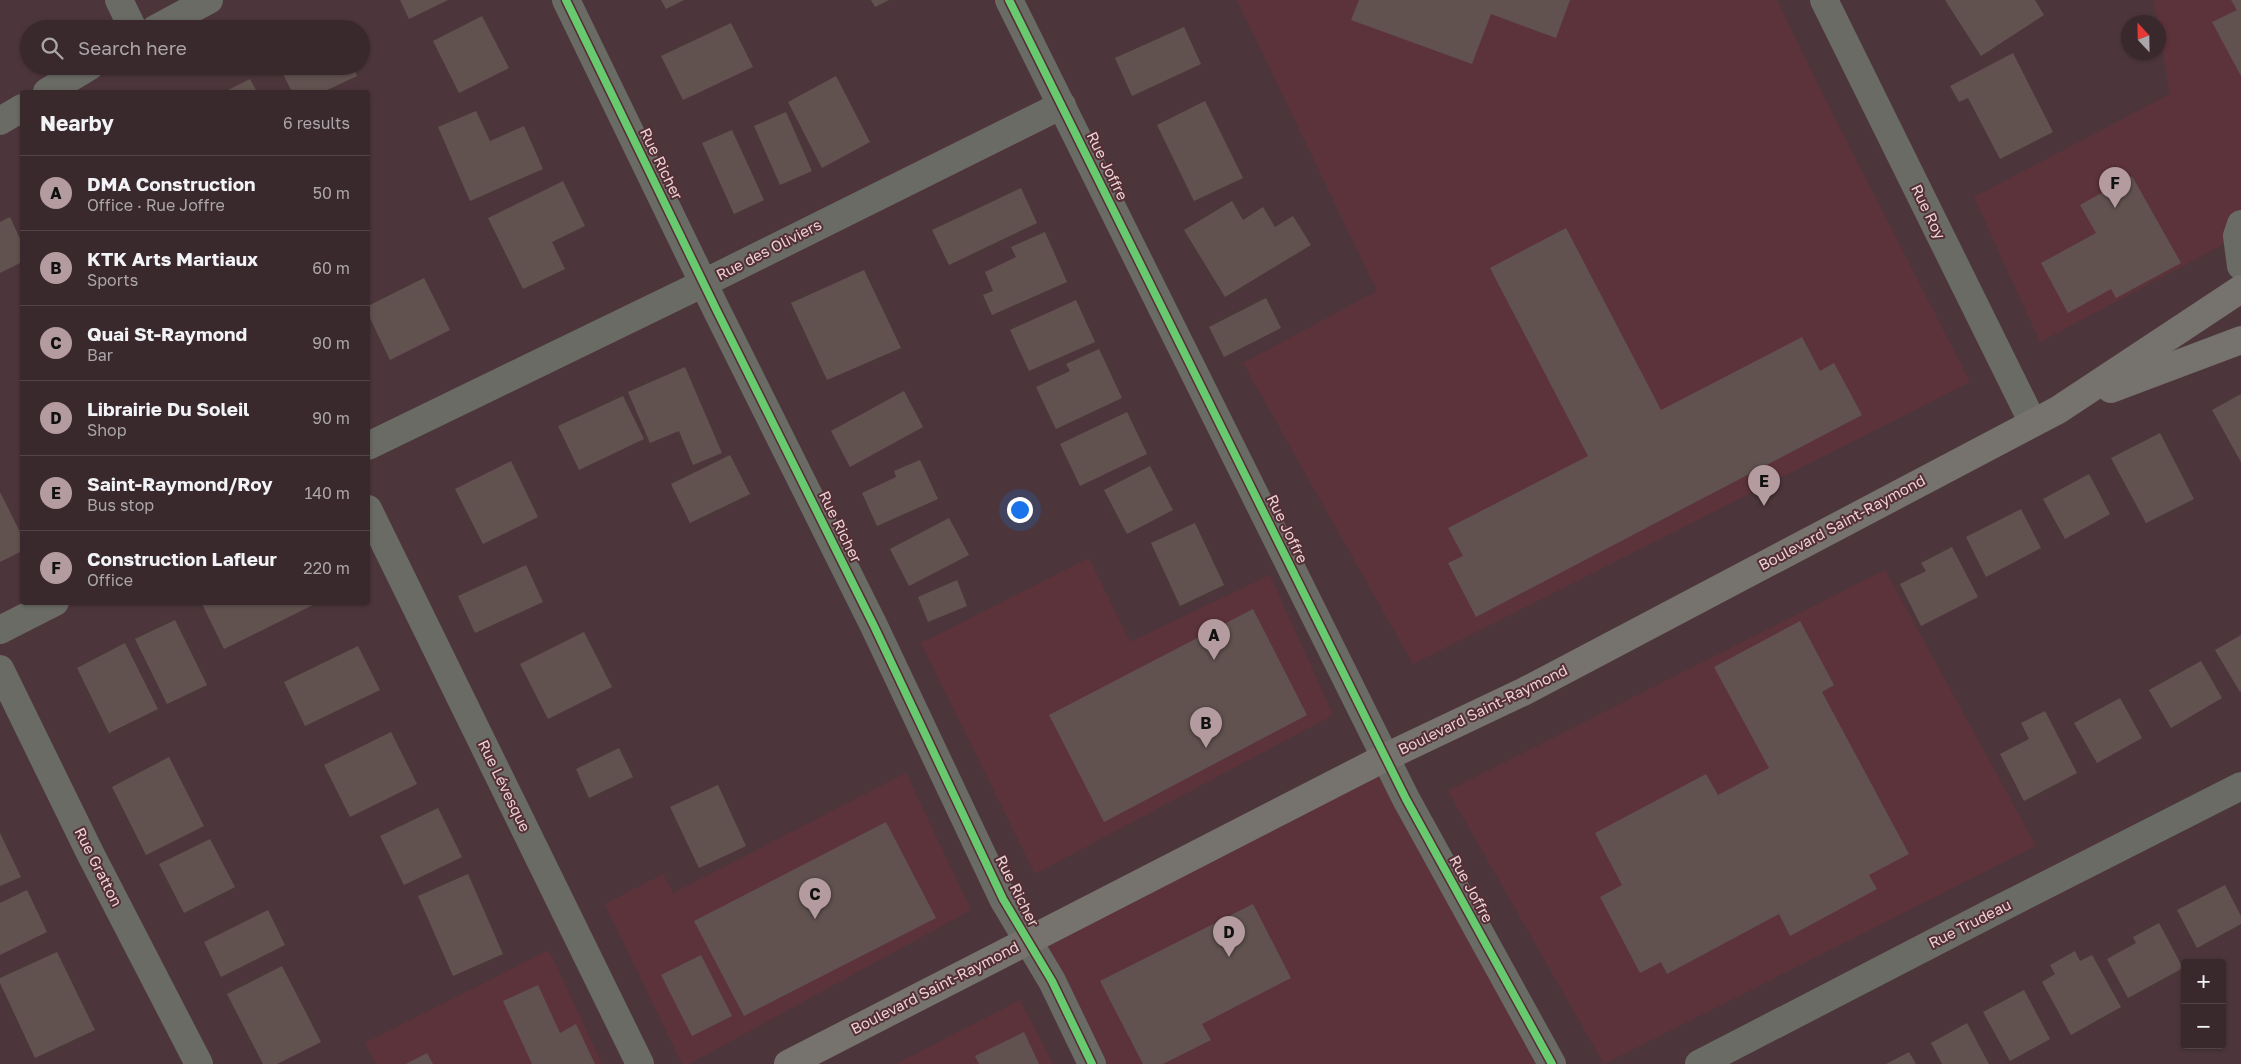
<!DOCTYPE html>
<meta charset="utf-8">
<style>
:root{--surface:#39282c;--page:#443438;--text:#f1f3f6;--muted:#aba6a9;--line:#534448;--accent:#b39b9f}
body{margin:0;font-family:"Golos Text",sans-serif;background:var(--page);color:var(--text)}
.controls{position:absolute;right:15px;bottom:15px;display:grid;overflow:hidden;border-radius:5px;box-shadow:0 1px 4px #0004}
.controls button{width:45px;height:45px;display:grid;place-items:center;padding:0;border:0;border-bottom:1px solid var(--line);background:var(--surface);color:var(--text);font:25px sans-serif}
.compass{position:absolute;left:2121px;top:15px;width:45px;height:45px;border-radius:50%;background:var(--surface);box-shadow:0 1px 4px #0004;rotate:338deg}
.you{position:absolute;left:1019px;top:509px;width:18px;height:18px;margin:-12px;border:4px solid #fff;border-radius:50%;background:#1a73e8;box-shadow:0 0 0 8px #1a73e833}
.badge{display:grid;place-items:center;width:32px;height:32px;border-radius:50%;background:var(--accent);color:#111;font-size:16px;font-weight:700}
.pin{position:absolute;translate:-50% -41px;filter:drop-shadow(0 1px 2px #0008)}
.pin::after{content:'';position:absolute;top:26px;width:18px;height:15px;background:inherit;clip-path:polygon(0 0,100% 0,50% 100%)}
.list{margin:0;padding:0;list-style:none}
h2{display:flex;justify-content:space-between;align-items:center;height:65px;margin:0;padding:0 20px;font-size:21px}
h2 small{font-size:16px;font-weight:400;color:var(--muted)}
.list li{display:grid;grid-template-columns:32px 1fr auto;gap:15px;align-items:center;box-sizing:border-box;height:75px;padding:0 20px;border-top:1px solid var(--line)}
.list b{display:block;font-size:19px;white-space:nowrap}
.list p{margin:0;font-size:16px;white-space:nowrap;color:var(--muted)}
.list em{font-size:16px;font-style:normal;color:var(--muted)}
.icon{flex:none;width:28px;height:28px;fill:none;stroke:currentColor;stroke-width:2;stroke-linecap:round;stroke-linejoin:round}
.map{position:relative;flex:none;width:2241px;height:1064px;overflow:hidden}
.search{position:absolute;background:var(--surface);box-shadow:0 1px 4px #0004;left:20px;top:20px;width:350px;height:55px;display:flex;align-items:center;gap:12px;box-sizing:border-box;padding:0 18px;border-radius:28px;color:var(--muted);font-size:19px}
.panel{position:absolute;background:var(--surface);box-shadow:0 1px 4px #0004;left:20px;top:90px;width:350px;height:515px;border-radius:5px}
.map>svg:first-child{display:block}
.built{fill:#5d333b}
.building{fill:#61524f}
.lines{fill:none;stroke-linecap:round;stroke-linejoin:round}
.minor{stroke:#6b6b66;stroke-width:28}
.major{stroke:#76726d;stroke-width:28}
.cycleway-casing{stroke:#542e35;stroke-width:11}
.cycleway{stroke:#67ca6e;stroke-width:8}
.labels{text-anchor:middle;stroke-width:4;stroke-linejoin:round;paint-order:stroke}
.street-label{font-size:15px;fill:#ebd2d5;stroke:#542e35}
</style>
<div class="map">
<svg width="2241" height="1064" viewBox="0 0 2241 1064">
<rect width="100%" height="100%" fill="#4c363b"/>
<!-- built -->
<g class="built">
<path d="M1237,0H1777L1823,95L1970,382L1413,664L1243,363L1377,291Z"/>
<path d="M2154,0H2241V235L2040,342L1974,197L2170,94Z"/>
<path d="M1089,558L1130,642L1270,575L1333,715L1035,874L921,643Z"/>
<path d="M1885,570L2036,846L1604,1064L1448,791Z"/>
<path d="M1386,757L1552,1064H1092L1027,941Z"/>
<path d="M906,773L971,910L689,1064H682L605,904L663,874L673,893Z"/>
<path d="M549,950L602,1064H376L365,1043Z"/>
<path d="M1020,1000L1053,1064H896Z"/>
</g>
<!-- building -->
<g class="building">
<path d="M400,0H448L409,19Z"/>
<path d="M661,0H684L666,9Z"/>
<path d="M871,0H889L875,7Z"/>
<path d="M1359,0H1570L1556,38L1491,14L1472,64L1351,20Z"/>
<path d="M1945,0H2035L2044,15L1981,56Z"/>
<path d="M2231,0H2241V76L2212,22L2237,10Z"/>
<path d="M482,16L509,68L459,93L433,41Z"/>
<path d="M731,23L753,67L683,100L661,56Z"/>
<path d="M1184,27L1201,64L1132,96L1115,58Z"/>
<path d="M2013,53L2053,132L2000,159L1968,98L1959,102L1950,86Z"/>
<path d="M279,66H353L357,76L323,92H292Z"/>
<path d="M836,76L870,142L822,168L788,102Z"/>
<path d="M250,79L257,92H224Z"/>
<path d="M1205,101L1243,178L1194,201L1157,125Z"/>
<path d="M476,111L490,141L524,126L543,169L470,201L438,127Z"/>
<path d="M786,112L812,171L780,185L754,126Z"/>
<path d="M732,130L764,200L734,214L702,143Z"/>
<path d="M2132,176L2181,263L2116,298L2111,289L2068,313L2041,263L2096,233L2080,205Z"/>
<path d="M563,181L585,226L552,242L565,269L523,289L488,218Z"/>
<path d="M1021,188L1037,223L949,265L932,230Z"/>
<path d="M1232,201L1243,220L1263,207L1275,227L1293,216L1311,245L1225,297L1184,230Z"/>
<path d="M10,217L22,243V262L0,273V222Z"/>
<path d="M1566,228L1661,410L1802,337L1820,371L1834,363L1862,415L1476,617L1448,563L1463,556L1448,528L1588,456L1490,268Z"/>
<path d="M1045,232L1067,282L992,315L983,295L993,291L985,272L1016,257L1011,247Z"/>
<path d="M864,270L901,348L827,380L791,303Z"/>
<path d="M424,278L450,330L390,360L368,314V306Z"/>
<path d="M1266,298L1281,328L1224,357L1209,327Z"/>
<path d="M1076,300L1095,342L1029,371L1010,330Z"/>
<path d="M1099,349L1122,398L1056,429L1036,387L1070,371L1066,364Z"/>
<path d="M685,367L722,453L693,465L679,431L650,443L628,392Z"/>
<path d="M904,391L923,427L850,467L831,431Z"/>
<path d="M2241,394V462L2212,410Z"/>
<path d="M623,396L644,439L579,470L558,426Z"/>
<path d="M1127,412L1147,454L1080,486L1060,444Z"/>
<path d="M2160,433L2194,499L2146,523L2111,458Z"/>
<path d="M730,455L750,494L690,523L671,484Z"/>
<path d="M920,460L938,499L877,526L862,493L896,477L894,471Z"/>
<path d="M511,461L538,517L483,544L455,489Z"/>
<path d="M1150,466L1173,510L1127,534L1104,490Z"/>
<path d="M2089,474L2110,514L2065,539L2043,499Z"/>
<path d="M0,492L22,536V551L0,562Z"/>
<path d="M2021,509L2041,548L1986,577L1966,537Z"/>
<path d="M949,518L969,555L909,586L890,549Z"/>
<path d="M1195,523L1224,585L1180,606L1151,543Z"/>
<path d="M1952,547L1978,597L1921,626L1900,584L1926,571L1921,563Z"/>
<path d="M526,565L543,602L475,633L458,596Z"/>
<path d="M957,580L967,606L928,622L918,597Z"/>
<path d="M201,602H319L224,649Z"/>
<path d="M1253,609L1307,715L1104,822L1049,715Z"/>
<path d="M175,620L207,685L167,704L135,639Z"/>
<path d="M1800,621L1834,685L1822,692L1909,854L1869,875L1877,889L1790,936L1779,914L1667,974L1661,962L1640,973L1600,897L1622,885L1595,833L1706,774L1718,795L1769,768L1714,667Z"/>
<path d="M584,632L612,687L548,719L520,664Z"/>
<path d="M2241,635V691L2240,692L2215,650Z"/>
<path d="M125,643L158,709L109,733L77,668Z"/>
<path d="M358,646L380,690L305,726L284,682Z"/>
<path d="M2201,661L2222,698L2171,728L2149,690Z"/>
<path d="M2120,698L2142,738L2097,763L2074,723Z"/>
<path d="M2045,711L2077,773L2024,801L2000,754L2029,739L2021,723Z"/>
<path d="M391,732L417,784L350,817L324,765Z"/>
<path d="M619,748L633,777L589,798L576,769Z"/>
<path d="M169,757L204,826L146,855L112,787Z"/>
<path d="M718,785L746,846L699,868L670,807Z"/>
<path d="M438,808L462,857L404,885L380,836Z"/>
<path d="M886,822L936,918L744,1016L694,921Z"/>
<path d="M0,833L21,877L0,886Z"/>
<path d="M210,839L235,887L184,913L159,864Z"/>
<path d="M468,874L503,954L453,976L418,896Z"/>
<path d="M2225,885L2241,916V924L2197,948L2177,910Z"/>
<path d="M27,890L47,932L0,955V903Z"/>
<path d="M1253,904L1291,978L1202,1024L1211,1040L1163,1064H1143L1100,981Z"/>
<path d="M268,910L285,945L221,977L204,942Z"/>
<path d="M2159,923L2183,968L2128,998L2107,959L2136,943L2133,937Z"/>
<path d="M2075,951L2080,961L2092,955L2121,1007L2071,1035L2042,982L2055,974L2050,965Z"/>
<path d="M57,952L95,1030L35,1058L0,983V978Z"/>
<path d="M701,955L732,1016L692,1036L661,975Z"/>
<path d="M282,966L321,1042L277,1064H263L227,994Z"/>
<path d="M538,985L560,1033L576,1024L595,1064H532L503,1001Z"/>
<path d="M2024,990L2050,1039L2010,1061L1983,1012Z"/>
<path d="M1967,1023L1989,1064H1942L1931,1043Z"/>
<path d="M1024,1032L1039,1064H979L975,1056Z"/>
<path d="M1909,1052L1916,1064H1886Z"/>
<path d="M427,1053L433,1064H406Z"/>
</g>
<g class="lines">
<!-- minor -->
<g class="minor">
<path d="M119,0L133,29"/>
<path d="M566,0L716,309L874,626L1003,899L1052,981L1092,1064"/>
<path d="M1009,0L1406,799L1552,1064"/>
<path d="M1824,0L2033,423"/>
<path d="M155,29L209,0"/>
<path d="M47,92L90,66"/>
<path d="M0,121L22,108"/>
<path d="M2241,224L2237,236L2241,266"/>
<path d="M368,446L704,283L1062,105"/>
<path d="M368,509L640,1064"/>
<path d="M0,630L55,602"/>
<path d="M0,669L90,853L199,1064"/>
<path d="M1699,1064L1991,913L2241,786"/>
</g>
<!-- major -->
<g class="major">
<path d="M2111,389L2241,340"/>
<path d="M788,1064L1386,757L1523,692L2058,410L2241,289"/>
</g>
<defs>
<g id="cycleway">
<path d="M566,0L716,309L874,626L1003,899L1052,981L1092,1064"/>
<path d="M1009,0L1406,799L1552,1064"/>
</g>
</defs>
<!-- cycleway casing -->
<use href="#cycleway" class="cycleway-casing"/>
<!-- cycleway -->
<use href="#cycleway" class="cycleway"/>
</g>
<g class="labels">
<!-- street labels -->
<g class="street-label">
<text transform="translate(661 164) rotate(64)" y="5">Rue Richer</text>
<text transform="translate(1107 166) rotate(64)" y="5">Rue Joffre</text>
<text transform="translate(1928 212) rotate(64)" y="5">Rue Roy</text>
<text transform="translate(769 250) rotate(-27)" y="5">Rue des Oliviers</text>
<text transform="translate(1842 523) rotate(-28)" y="5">Boulevard Saint-Raymond</text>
<text transform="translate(840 527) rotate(64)" y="5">Rue Richer</text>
<text transform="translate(1287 529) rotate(64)" y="5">Rue Joffre</text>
<text transform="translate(1483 710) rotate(-26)" y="5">Boulevard Saint-Raymond</text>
<text transform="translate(504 786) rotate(64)" y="5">Rue Lévesque</text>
<text transform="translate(98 867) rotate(63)" y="5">Rue Gratton</text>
<text transform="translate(1471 889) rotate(61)" y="5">Rue Joffre</text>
<text transform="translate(1017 891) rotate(63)" y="5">Rue Richer</text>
<text transform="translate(1970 924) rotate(-27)" y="5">Rue Trudeau</text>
<text transform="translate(935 988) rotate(-27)" y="5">Boulevard Saint-Raymond</text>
</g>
</g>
</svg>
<div class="controls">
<button>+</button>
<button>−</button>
</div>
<svg class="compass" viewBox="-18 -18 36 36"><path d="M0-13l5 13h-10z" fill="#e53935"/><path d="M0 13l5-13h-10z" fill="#aba6a9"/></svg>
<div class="you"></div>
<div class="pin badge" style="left:1214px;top:660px">A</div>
<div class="pin badge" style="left:1206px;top:748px">B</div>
<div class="pin badge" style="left:815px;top:919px">C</div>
<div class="pin badge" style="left:1229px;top:957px">D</div>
<div class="pin badge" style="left:1764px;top:506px">E</div>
<div class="pin badge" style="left:2115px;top:208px">F</div>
<div class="search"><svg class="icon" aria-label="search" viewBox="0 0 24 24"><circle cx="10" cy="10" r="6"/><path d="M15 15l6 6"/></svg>Search here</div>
<section class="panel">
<h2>Nearby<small>6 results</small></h2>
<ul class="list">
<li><span class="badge">A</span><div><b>DMA Construction</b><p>Office · Rue Joffre</p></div><em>50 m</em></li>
<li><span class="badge">B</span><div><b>KTK Arts Martiaux</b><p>Sports</p></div><em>60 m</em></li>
<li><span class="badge">C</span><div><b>Quai St-Raymond</b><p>Bar</p></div><em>90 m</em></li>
<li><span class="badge">D</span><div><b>Librairie Du Soleil</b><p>Shop</p></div><em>90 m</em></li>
<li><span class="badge">E</span><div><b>Saint-Raymond/Roy</b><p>Bus stop</p></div><em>140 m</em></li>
<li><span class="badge">F</span><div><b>Construction Lafleur</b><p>Office</p></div><em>220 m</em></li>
</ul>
</section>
</div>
